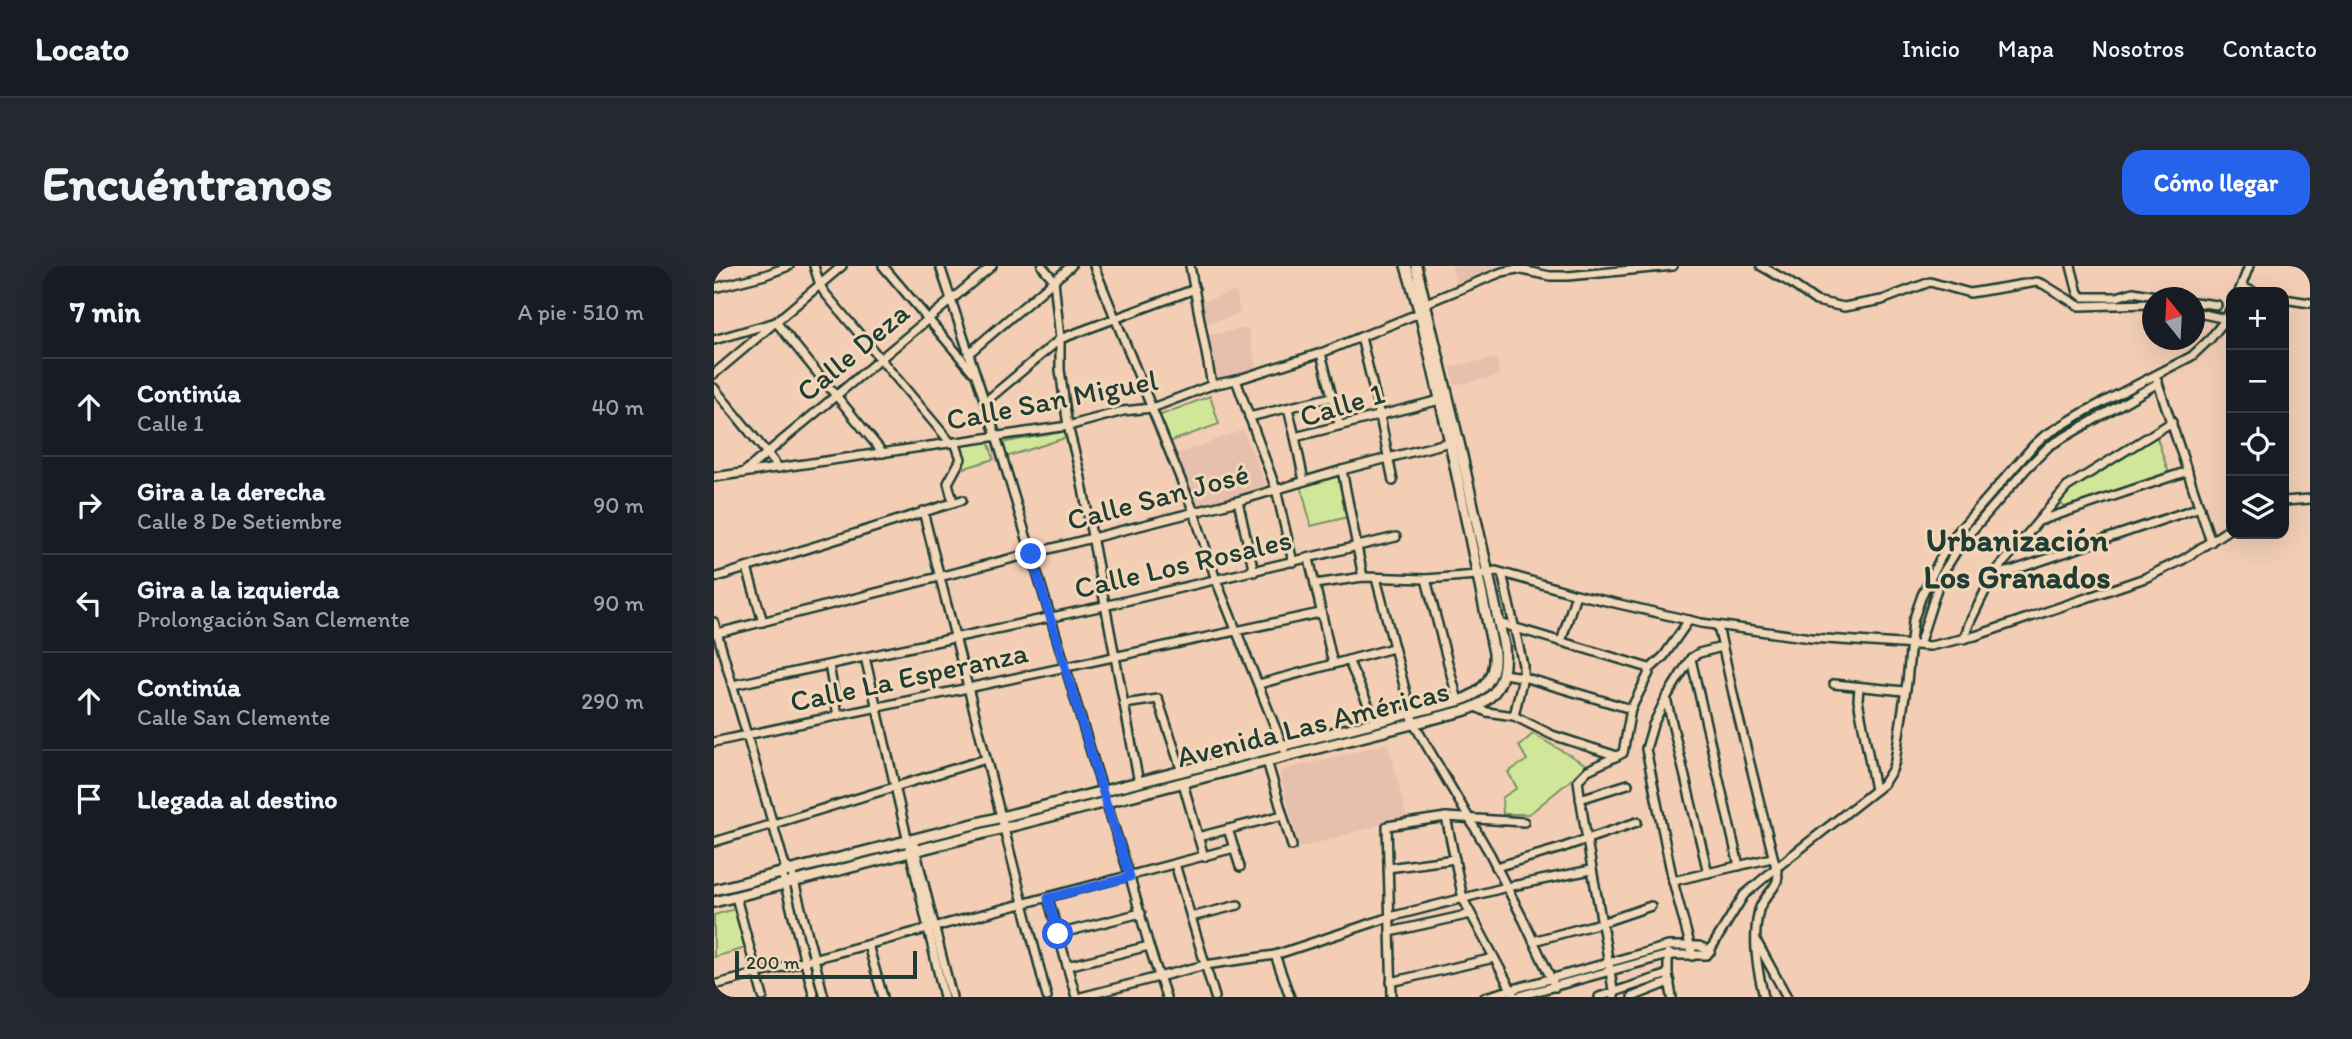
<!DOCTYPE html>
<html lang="es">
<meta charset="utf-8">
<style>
:root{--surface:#171b24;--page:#242831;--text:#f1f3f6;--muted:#9ea1a6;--line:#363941;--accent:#2563eb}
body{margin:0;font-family:Itim,sans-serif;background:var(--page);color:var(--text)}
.controls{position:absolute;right:21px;top:21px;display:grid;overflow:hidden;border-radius:14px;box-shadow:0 7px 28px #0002}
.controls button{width:63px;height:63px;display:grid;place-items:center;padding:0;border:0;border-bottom:2px solid var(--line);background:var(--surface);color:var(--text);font:35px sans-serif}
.compass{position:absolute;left:1428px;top:21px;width:63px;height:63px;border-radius:50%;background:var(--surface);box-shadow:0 7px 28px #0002;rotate:342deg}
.scale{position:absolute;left:21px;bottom:18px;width:182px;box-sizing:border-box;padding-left:7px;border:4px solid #1f3d34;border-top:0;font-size:19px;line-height:24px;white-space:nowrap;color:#1f3d34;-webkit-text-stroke:5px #f2d7b9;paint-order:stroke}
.stop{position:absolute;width:21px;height:21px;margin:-16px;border:5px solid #2563eb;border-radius:50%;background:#fff}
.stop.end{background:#2563eb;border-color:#fff;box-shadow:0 2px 7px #0008}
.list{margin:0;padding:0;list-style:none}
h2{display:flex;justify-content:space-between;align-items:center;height:91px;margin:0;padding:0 28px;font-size:30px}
h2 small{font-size:23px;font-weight:400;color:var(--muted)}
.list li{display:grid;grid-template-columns:46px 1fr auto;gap:21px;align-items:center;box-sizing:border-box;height:98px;padding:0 28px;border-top:2px solid var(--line)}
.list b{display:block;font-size:26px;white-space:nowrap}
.list p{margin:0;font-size:23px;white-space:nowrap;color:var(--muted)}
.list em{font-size:23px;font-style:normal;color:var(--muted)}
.icon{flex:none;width:38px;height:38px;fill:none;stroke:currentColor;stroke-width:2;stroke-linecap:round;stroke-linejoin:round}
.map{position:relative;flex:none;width:1596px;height:731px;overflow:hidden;border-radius:21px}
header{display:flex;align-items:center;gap:42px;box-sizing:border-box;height:98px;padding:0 35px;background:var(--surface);border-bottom:2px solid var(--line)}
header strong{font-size:33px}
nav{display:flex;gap:38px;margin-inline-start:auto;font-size:24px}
.intro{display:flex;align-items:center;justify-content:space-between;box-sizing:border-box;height:168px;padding:0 42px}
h1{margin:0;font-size:49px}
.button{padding:18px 32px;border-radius:21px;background:var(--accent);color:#fff;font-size:24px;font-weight:700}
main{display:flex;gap:42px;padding:0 42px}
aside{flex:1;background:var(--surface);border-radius:21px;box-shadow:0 7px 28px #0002}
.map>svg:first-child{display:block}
.built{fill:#e6c0ac}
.green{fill:#d2e69a;stroke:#789267;stroke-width:2}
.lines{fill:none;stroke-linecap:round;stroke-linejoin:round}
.minor-casing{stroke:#1f3d34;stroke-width:12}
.major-casing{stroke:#1f3d34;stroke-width:14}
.minor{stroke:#f2d7b9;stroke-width:7}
.major{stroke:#f2d7b9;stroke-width:9}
.route{stroke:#2563eb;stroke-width:9}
.labels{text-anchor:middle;stroke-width:6;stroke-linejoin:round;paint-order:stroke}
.street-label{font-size:30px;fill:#1f3d34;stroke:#f2d7b9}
.neighbourhood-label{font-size:32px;font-weight:bold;fill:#1f3d34;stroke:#f2d7b9}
</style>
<header>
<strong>Locato</strong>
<nav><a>Inicio</a><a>Mapa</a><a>Nosotros</a><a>Contacto</a></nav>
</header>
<div class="intro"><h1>Encuéntranos</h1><a class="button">Cómo llegar</a></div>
<main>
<aside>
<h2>7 min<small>A pie · 510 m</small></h2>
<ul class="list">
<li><svg class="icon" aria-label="ahead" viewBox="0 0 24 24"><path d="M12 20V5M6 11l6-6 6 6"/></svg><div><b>Continúa</b><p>Calle 1</p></div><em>40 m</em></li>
<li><svg class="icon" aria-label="right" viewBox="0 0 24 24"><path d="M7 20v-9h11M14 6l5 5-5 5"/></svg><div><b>Gira a la derecha</b><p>Calle 8 De Setiembre</p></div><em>90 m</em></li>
<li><svg class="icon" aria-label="left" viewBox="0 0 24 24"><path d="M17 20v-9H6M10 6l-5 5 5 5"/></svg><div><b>Gira a la izquierda</b><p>Prolongación San Clemente</p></div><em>90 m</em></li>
<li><svg class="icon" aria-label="ahead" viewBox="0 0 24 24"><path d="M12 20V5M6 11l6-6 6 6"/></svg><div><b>Continúa</b><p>Calle San Clemente</p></div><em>290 m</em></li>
<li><svg class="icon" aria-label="arrive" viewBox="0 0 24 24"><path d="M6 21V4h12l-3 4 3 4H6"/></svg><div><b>Llegada al destino</b></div></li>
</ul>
</aside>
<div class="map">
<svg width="1596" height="731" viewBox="0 0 1596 731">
<rect width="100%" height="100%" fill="#f3ceb5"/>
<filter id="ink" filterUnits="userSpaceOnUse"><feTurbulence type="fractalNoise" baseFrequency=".0143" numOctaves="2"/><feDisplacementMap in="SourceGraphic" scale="14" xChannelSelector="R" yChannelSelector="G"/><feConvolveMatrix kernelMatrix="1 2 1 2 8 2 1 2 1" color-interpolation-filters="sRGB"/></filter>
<g filter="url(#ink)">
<!-- built -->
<g class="built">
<path d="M737,0H804L744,23Z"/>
<path d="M522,25L526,48L492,57L489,35Z"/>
<path d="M534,62L542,102L537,103V108L504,117L495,69Z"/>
<path d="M782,92L786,110L740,119L737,101Z"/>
<path d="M529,164L554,223L483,242L463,188Z"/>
<path d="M674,477L693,551L586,582L566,508L569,504Z"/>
</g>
<!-- green -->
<g class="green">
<path d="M496,130L505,158L455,176L444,150Z"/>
<path d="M353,165L354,171L292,191L287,177Z"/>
<path d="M1442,169L1455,208L1354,243L1350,242L1346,234L1353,225Z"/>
<path d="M274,175L280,193L251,202L244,180Z"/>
<path d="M623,210L626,213L634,251L597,260L587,219Z"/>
<path d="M819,468L874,500L819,545L814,548H789L788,532L803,522L794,506L813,494L805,480Z"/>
<path d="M21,643L32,682L0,691V649Z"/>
</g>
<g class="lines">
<defs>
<g id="minor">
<path d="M100,0L106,19L110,26L237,177"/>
<path d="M169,0L259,106"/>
<path d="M226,0L282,170L392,536L416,611L435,680L452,731"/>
<path d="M328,0L340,14L346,73V104L354,160L366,207L425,517"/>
<path d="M380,0L480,246L502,314L570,483"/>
<path d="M476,0L498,119"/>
<path d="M1047,0L1075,16L1102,35L1130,41L1168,34L1216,16L1256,27L1323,16L1329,18L1365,40L1438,38"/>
<path d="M1357,0L1364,27L1369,31H1403L1419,26L1453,32"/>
<path d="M1528,21L1540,26"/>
<path d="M0,22L51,9L75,0"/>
<path d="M1525,26L1535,0"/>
<path d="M1570,33L1596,37"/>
<path d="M1480,36L1503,39"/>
<path d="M712,37L788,6L803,3L836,10H854L959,0"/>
<path d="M1480,46L1512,53"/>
<path d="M647,71L666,150L679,215"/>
<path d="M0,74L62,56L169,187"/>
<path d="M607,87L625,158"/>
<path d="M254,88L357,0"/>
<path d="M0,108L128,0"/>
<path d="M522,114L562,223L579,296"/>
<path d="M1443,114L1497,276"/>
<path d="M0,122L65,202"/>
<path d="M271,136L346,73L481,23"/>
<path d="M574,142L581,171"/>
<path d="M535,151L618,131"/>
<path d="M628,204L649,311"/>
<path d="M29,207L278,0"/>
<path d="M0,211L354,160L409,145L438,142L498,119L522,114L607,87L708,46"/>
<path d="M590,215L581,171L726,134"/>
<path d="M524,235L540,306"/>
<path d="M1570,235L1596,233"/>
<path d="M239,236L234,217L247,193L241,176"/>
<path d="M209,245L333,731"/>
<path d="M1325,255L1474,205"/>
<path d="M595,293L601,318L649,311L712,313L763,309L782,305L862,328L987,357L1097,372L1216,380L1261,370L1431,312L1470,293L1517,262"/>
<path d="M33,302L49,356"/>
<path d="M1280,309L1297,305L1486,241"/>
<path d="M0,312L248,234"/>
<path d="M662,312L700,458L776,588L810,655L841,721"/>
<path d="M712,313L744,435"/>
<path d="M601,318L619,398"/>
<path d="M0,356L71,600L77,604L110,731"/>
<path d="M785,357C835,372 885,387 935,402V407L917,443L909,487L903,490L838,469L800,450L809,411V399L788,307"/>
<path d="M0,368L524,235L628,204L736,176"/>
<path d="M1250,373L1255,358L1279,309L1353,221L1458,156"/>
<path d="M847,376L862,328"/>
<path d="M1205,379L1227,310L1248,276L1313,202L1335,180L1444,117"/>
<path d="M151,391L230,731"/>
<path d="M977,393L1025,600"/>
<path d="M634,394L662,456"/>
<path d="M115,399L124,450"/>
<path d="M936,403L950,390L975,354"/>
<path d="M789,408L809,411L917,443"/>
<path d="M545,418L679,382"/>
<path d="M1120,418L1190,425"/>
<path d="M19,419L390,340L682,271"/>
<path d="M1145,421L1144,434L1161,524"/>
<path d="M952,432L994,607"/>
<path d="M410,438L444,433L468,506"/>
<path d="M762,441L773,446L800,450"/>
<path d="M0,476L606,347"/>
<path d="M553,495L578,580"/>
<path d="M469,517L490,591"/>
<path d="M866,533L914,518"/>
<path d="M732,551L749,633L799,727"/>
<path d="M514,563L526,601"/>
<path d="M484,571L569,549"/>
<path d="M199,574L238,731"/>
<path d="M0,576L272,493"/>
<path d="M461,598L501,731"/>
<path d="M782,601L844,583L923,556"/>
<path d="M674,602L741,593"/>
<path d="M69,604L68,607L100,731"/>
<path d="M959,615L1058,592"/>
<path d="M22,631L49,731"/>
<path d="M334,632L362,731"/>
<path d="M477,651L524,639"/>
<path d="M676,666L757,648"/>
<path d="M344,668L427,647"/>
<path d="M819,675L887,657L937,640"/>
<path d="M1044,678L1073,731"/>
<path d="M154,679L169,731"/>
<path d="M954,687V708L958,731"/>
<path d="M561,689L576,731"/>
<path d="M979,690L959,615L932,483L939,459L952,432L977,392L985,387L1008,381"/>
<path d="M353,700L435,680"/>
<path d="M677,716L780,692"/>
<path d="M0,719L520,582"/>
<path d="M367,731L491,699L561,689L676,651L793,621L877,604"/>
<path d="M678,731L673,560L732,551L810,556"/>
<path d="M771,731L954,680H985L997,685"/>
<path d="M802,731L954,689H993L1030,629L1062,602L1022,441L1004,360"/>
<path d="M885,731L954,708"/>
<path d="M900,731C890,659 873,587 864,514L874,504L903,490"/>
<path d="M918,731L956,716"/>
<path d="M1050,731C1043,703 1038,673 1045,644C1050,627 1070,620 1062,602L1169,518L1178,504L1181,495L1193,416L1199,355L1208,329L1226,293L1241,269L1320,179L1330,170L1372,145L1478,90L1496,73L1512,53L1517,42"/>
</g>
<g id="major">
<path d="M0,624L744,435C768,428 782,413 780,387L736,176L706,47L692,0"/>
<path d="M0,636L749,445C783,435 793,414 790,380L746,181L702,0"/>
</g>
</defs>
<!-- minor casing -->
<use href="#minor" class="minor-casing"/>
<!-- major casing -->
<use href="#major" class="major-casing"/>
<!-- minor -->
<use href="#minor" class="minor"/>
<!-- major -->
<use href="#major" class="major"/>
</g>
</g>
<g class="lines" filter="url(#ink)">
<!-- route -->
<path class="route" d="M317,288L392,537L416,611L334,632L344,668"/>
</g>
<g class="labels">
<!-- street labels -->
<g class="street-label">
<text transform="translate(139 86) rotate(-40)" y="10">Calle Deza</text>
<text transform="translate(338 134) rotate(-11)" y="10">Calle San Miguel</text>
<text transform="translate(628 139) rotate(-17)" y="10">Calle 1</text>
<text transform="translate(444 231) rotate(-15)" y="10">Calle San José</text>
<text transform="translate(469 298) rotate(-13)" y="10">Calle Los Rosales</text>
<text transform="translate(195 411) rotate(-12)" y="10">Calle La Esperanza</text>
<text transform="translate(599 458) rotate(-14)" y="10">Avenida Las Américas</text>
</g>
<!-- neighbourhood labels -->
<g class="neighbourhood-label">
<text x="1303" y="285">Urbanización<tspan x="1303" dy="37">Los Granados</tspan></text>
</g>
</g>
</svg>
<div class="controls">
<button>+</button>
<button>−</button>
<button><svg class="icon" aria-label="locate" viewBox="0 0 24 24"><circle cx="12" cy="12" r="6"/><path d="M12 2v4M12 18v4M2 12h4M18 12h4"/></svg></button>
<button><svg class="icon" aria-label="layers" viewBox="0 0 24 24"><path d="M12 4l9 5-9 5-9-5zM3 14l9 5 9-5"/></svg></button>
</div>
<svg class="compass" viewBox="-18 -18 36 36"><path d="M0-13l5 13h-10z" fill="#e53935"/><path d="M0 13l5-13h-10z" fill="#9ea1a6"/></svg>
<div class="scale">200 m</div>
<div class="stop" style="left:344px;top:668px"></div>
<div class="stop end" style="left:317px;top:288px"></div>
</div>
</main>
